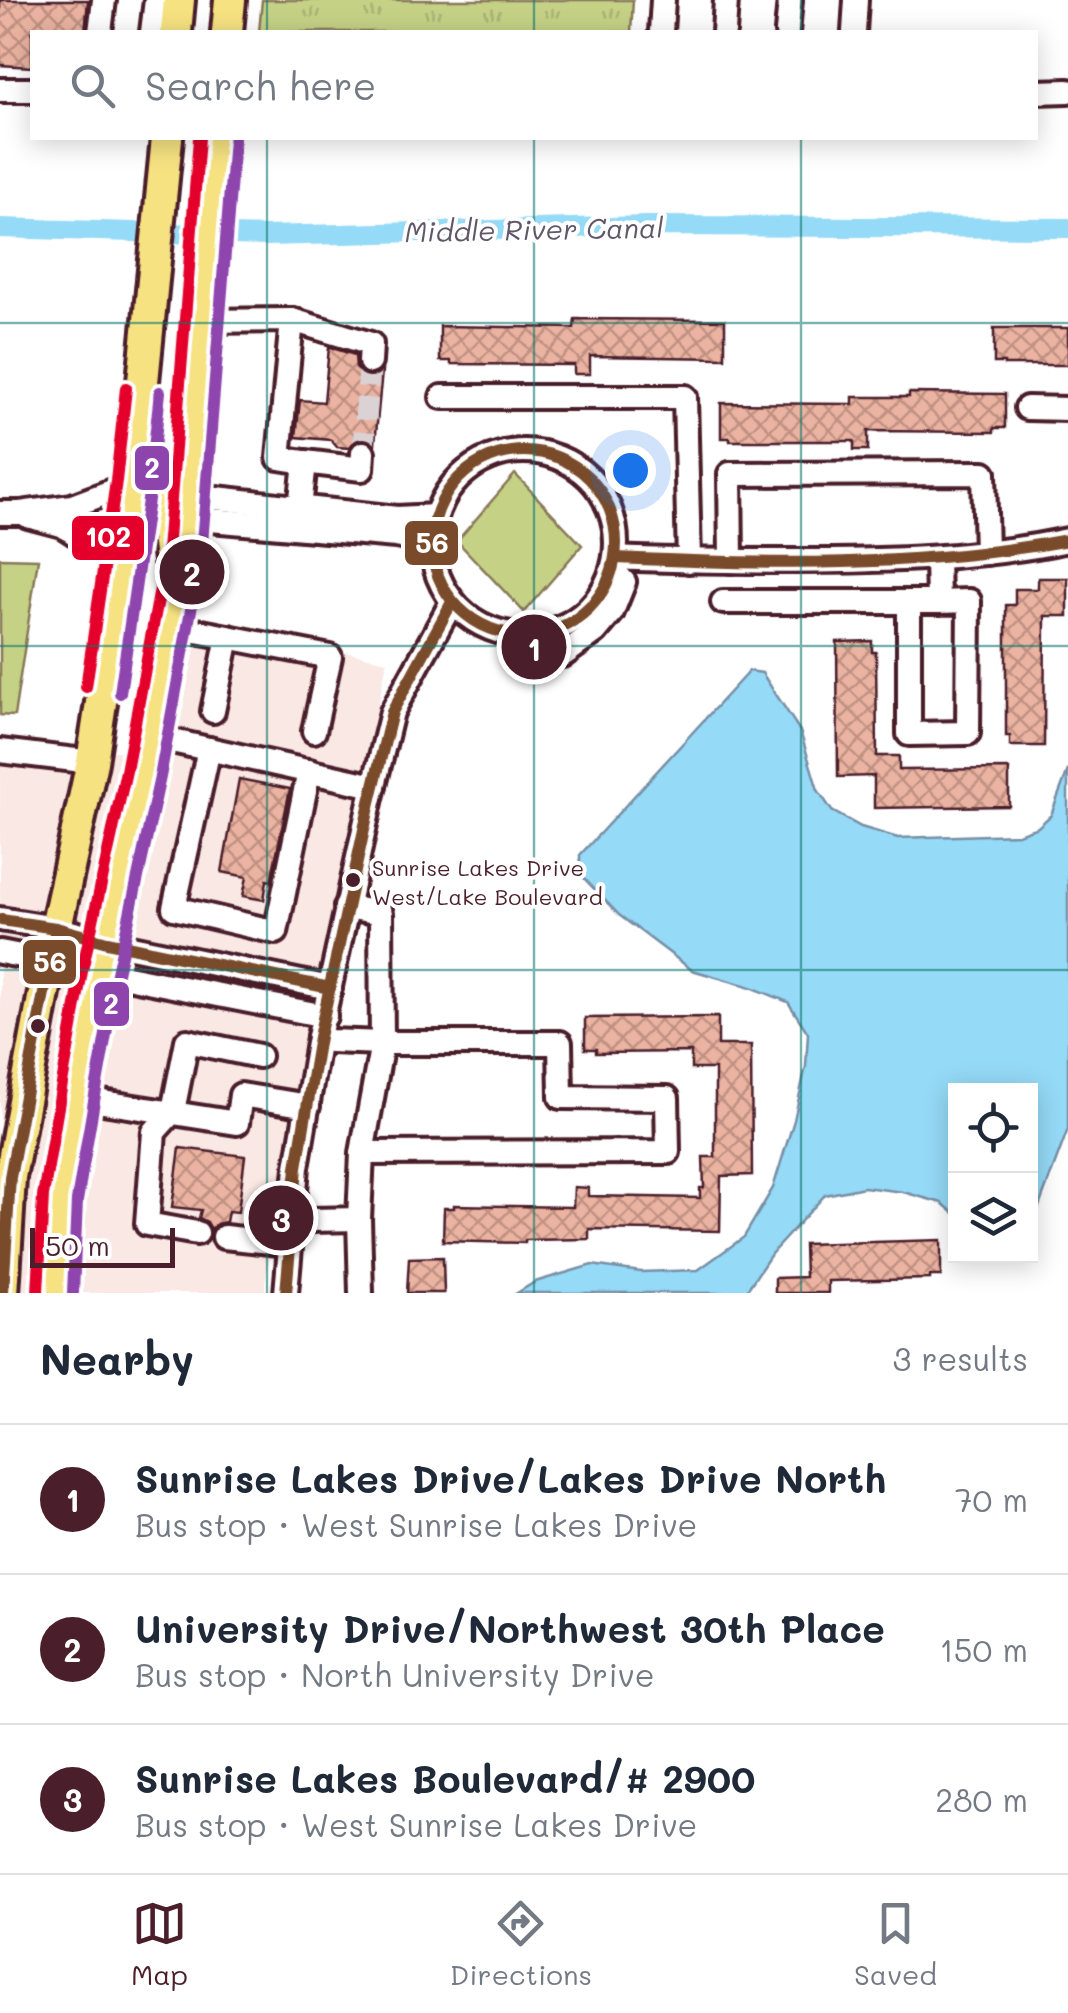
<!DOCTYPE html>
<meta charset="utf-8">
<style>
:root{--surface:#fff;--page:#f2f2f3;--text:#1f2937;--muted:#747a83;--line:#e0e1e3;--accent:#4a1f2b}
body{margin:0;font-family:Mali,sans-serif;background:var(--page);color:var(--text)}
.controls{position:absolute;right:30px;bottom:30px;display:grid;overflow:hidden;border-radius:0px;box-shadow:0 5px 25px #0003}
.controls button{width:90px;height:90px;display:grid;place-items:center;padding:0;border:0;border-bottom:2px solid var(--line);background:var(--surface);color:var(--text);font:50px sans-serif}
.scale{position:absolute;left:30px;bottom:25px;width:145px;box-sizing:border-box;padding-left:10px;border:5px solid #4a1f2b;border-top:0;font-size:28px;line-height:35px;white-space:nowrap;color:#4a1f2b;-webkit-text-stroke:8px #fff;paint-order:stroke}
.you{position:absolute;left:630px;top:470px;width:35px;height:35px;margin:-25px;border:8px solid #fff;border-radius:50%;background:#1a73e8;box-shadow:0 0 0 15px #1a73e833}
.badge{display:grid;place-items:center;width:65px;height:65px;border-radius:50%;background:var(--accent);color:#fff;font-size:32px;font-weight:700}
.pin{position:absolute;translate:-50% -50%;border:5px solid #fff;box-shadow:0 2px 10px #0006}
.list{margin:0;padding:0;list-style:none}
h2{display:flex;justify-content:space-between;align-items:center;height:130px;margin:0;padding:0 40px;font-size:42px}
h2 small{font-size:32px;font-weight:400;color:var(--muted)}
.list li{display:grid;grid-template-columns:65px 1fr auto;gap:30px;align-items:center;box-sizing:border-box;height:150px;padding:0 40px;border-top:2px solid var(--line)}
.list b{display:block;font-size:38px;white-space:nowrap}
.list p{margin:0;font-size:32px;white-space:nowrap;color:var(--muted)}
.list em{font-size:32px;font-style:normal;color:var(--muted)}
.icon{flex:none;width:55px;height:55px;fill:none;stroke:currentColor;stroke-width:2;stroke-linecap:round;stroke-linejoin:round}
.map{position:relative;flex:none;width:1068px;height:1293px;overflow:hidden}
.search{position:absolute;background:var(--surface);box-shadow:0 5px 25px #0003;left:30px;right:30px;top:30px;height:110px;display:flex;align-items:center;gap:25px;box-sizing:border-box;padding:0 35px;border-radius:0px;color:var(--muted);font-size:38px}
.sheet{height:580px;background:var(--surface)}
nav{display:flex;justify-content:space-around;align-items:center;box-sizing:border-box;height:140px;border-top:2px solid var(--line);background:var(--surface);font-size:28px;color:var(--muted)}
nav a{display:grid;justify-items:center;gap:5px}
nav .on{color:var(--accent)}
.map>svg:first-child{display:block}
.built{fill:#f9e8e3}
.grass{fill:url(#grass-tufts);stroke:#887858;stroke-width:2.5}
.pitch{fill:#c5d286;stroke:#887858;stroke-width:2.5}
.water{fill:#95daf7;stroke:#778fa5;stroke-width:2.5}
.lines{fill:none;stroke-linecap:round;stroke-linejoin:round}
.canal{stroke:#95daf7;stroke-width:20}
.building{fill:url(#building-cross-hatch);stroke:#4a1f2b;stroke-width:2.5}
.minor-tunnel{stroke:#dbd2d5;stroke-width:22;stroke-dasharray:22 11;stroke-linecap:butt}
.minor-casing{stroke:#4a1f2b;stroke-width:30}
.major-casing{stroke:#4a1f2b;stroke-width:38}
.minor{stroke:#fff;stroke-width:22}
.major{stroke:#f6e281;stroke-width:30}
.bus-1-casing{stroke:#fff;stroke-width:20}
.bus-2-casing{stroke:#fff;stroke-width:20}
.bus-3-casing{stroke:#fff;stroke-width:20}
.bus-1{stroke:#7a4b2a;stroke-width:12}
.bus-2{stroke:#8e44ad;stroke-width:12}
.bus-3{stroke:#e4002b;stroke-width:12}
.grid{fill:none;stroke:#0f766e;stroke-width:2.5;stroke-opacity:0.55}
.bus-dot{fill:#4a1f2b;stroke:#fff;stroke-width:4}
.labels{text-anchor:middle;stroke-width:8;stroke-linejoin:round;paint-order:stroke}
.bus-label{font-size:22px;fill:#4a1f2b;stroke:#fff;text-anchor:start}
.water-label{font-size:28px;font-style:italic;fill:#605768;stroke:#fff}
.line-badge{stroke:#fff;stroke-width:4}
.badge-label{font-size:28px;text-anchor:middle;font-weight:bold;fill:#fff}
</style>
<div class="map">
<svg width="1068" height="1293" viewBox="0 0 1068 1293">
<defs>
<pattern id="grass-tufts" width="24" height="20" patternUnits="userSpaceOnUse" patternTransform="scale(2.5)"><rect width="24" height="20" fill="#c5d286"/><path d="M3 7l-1-3M5 7V3M7 7l1-3M15 17l-1-3M17 17v-4M19 17l1-3" fill="none" stroke="#abb474"/></pattern>
<pattern id="building-cross-hatch" width="8" height="8" patternUnits="userSpaceOnUse" patternTransform="scale(2.5)"><rect width="8" height="8" fill="#ebb3a1"/><path d="M0 0l8 8M0 8l8-8" fill="none" stroke="#c09183"/></pattern>
</defs>
<rect width="100%" height="100%" fill="#fff"/>
<filter id="ink" filterUnits="userSpaceOnUse"><feTurbulence type="fractalNoise" baseFrequency=".01" numOctaves="2"/><feDisplacementMap in="SourceGraphic" scale="20" xChannelSelector="R" yChannelSelector="G"/><feConvolveMatrix kernelMatrix="1 2 1 2 8 2 1 2 1" color-interpolation-filters="sRGB"/></filter>
<g filter="url(#ink)">
<!-- built -->
<path class="built" d="M201,621L387,661L265,1282V1293H0V741L173,756Z"/>
<!-- grass -->
<path class="grass" d="M262,0H633L631,32H259Z"/>
<!-- pitch -->
<g class="pitch">
<path d="M515,474L582,545L524,612L457,541Z"/>
<path d="M0,558L38,559L14,716L0,715Z"/>
</g>
<!-- water -->
<path class="water" d="M749,671L762,673L800,731L818,790L832,811L861,827L898,838L1018,834L1038,827L1051,815L1068,770V1129L1031,1228L1030,1090H956L955,1214L942,1203L903,1192L864,1187L825,1195L771,1254L745,1293H517L535,1282L592,1265L641,1272L698,1270L744,1237L773,1188L794,1120L806,1066L808,1033L788,1002L751,987L692,970L619,915L580,874V855Z"/>
<g class="lines">
<!-- canal -->
<path class="canal" d="M0,228L266,236L647,226L1068,228"/>
</g>
<!-- building -->
<g class="building">
<path d="M0,0H88L85,32H32V67L0,65Z"/>
<path d="M575,319L725,320V358L590,356V374H574V365L451,364V361H440V326L574,328Z"/>
<path d="M994,328H1068V365H1004V363H994Z"/>
<path d="M329,347L355,355L356,368L363,375L370,377L382,371L375,444L363,438L356,440L349,448L337,447L331,440L296,437L300,400L324,402Z"/>
<path d="M909,393L1005,394V428H994V432L868,431V450H854V441H730V438H721V403L853,404V397H909Z"/>
<path d="M1038,578H1068V616H1045L1044,746H1010V736H1006V605H1015V589H1038Z"/>
<path d="M872,641V652H876L877,756H899V770L1009,769V806L874,808V776L838,777L837,642Z"/>
<path d="M239,779L290,789L271,881L267,880L264,900L243,896L247,877L222,872Z"/>
<path d="M718,1017V1045H751L752,1175L721,1176L720,1231L589,1229V1239L525,1240V1243L443,1241L444,1208H454V1205L573,1207L574,1187L588,1188V1196L700,1198V1188H704L703,1157H715V1069H691V1052L596,1053V1049H585V1018Z"/>
<path d="M180,1148L245,1156L238,1212L228,1211L226,1222L217,1224L211,1229L207,1222L199,1218L201,1210L172,1207Z"/>
<path d="M941,1240V1276H930V1279L828,1281V1293H775V1278L805,1277L804,1244Z"/>
<path d="M443,1257L444,1293H407L409,1258Z"/>
</g>
<g class="lines">
<!-- minor-tunnel -->
<path class="minor-tunnel" d="M363,453L370,362"/>
<defs>
<g id="minor">
<path d="M100,32L104,0"/>
<path d="M152,32L156,0"/>
<path d="M661,32L663,0"/>
<path d="M724,32L726,0"/>
<path d="M787,32L790,0"/>
<path d="M854,32L856,0"/>
<path d="M0,90H32"/>
<path d="M1036,92L1068,91"/>
<path d="M292,320L279,458L305,462L300,508"/>
<path d="M202,321L292,320L371,344L370,362"/>
<path d="M442,397H685L689,561"/>
<path d="M1027,408L1068,409"/>
<circle cx="524" cy="543" r="92"/>
<path d="M305,462L362,469L363,453"/>
<path d="M189,495L397,518L435,516"/>
<path d="M0,513H20L72,506L133,483"/>
<path d="M28,516L62,525L122,564"/>
<path d="M187,518L396,536L431,544"/>
<path d="M616,558C675,561 734,561 793,561C886,561 977,559 1068,540"/>
<path d="M731,561L730,474L984,473L986,553"/>
<path d="M723,602H938L937,558"/>
<path d="M909,602V734L968,733L969,601L938,602"/>
<path d="M171,626L330,657L314,731"/>
<path d="M545,634L563,655L596,631L612,612L624,582L613,570"/>
<path d="M213,711L228,637"/>
<path d="M150,736L374,786"/>
<path d="M209,749L174,908L276,932L309,771"/>
<path d="M0,751L92,762"/>
<path d="M0,919L56,928L107,942L330,988"/>
<path d="M0,952L325,1016"/>
<path d="M319,1037L330,1041L382,1043L381,913L346,907"/>
<path d="M77,1098L237,1123L241,1095L308,1106"/>
<path d="M292,1217L311,1220L359,1219L362,1153L382,1043H560L561,1097L667,1098L668,1152L362,1153"/>
<path d="M359,1219L361,1293"/>
<path d="M197,1233L147,1224L154,1132L173,1111L187,1041L259,1056"/>
<path d="M224,1237L289,1244"/>
<path d="M286,1293L297,1167L319,1037L370,802L392,712L452,602"/>
</g>
<g id="major">
<path d="M176,32L179,0"/>
<path d="M227,32L230,0"/>
<path d="M133,483L158,493L164,507L170,561"/>
<path d="M3,1293L10,1177L56,928L92,762L122,564L133,483L167,138"/>
<path d="M55,1293L60,1199L77,1098L100,970L143,774L184,553L217,138"/>
</g>
</defs>
<!-- minor casing -->
<use href="#minor" class="minor-casing"/>
<!-- major casing -->
<use href="#major" class="major-casing"/>
<!-- minor -->
<use href="#minor" class="minor"/>
<!-- major -->
<use href="#major" class="major"/>
<defs>
<g id="bus-1">
<circle cx="524" cy="543" r="92"/>
<path d="M616,558C766,565 920,568 1068,540"/>
<path d="M1,920L56,928L107,942L330,988"/>
<path d="M3,1293L10,1177L56,928"/>
<path d="M286,1293L297,1167L319,1037L370,802L392,712L452,602"/>
</g>
<g id="bus-2">
<path d="M120,693L150,486L160,392"/>
<path d="M73,1293L77,1201L94,1101L117,973L160,777L201,556L234,139"/>
</g>
<g id="bus-3">
<path d="M86,687L116,481L126,388"/>
<path d="M38,1292L43,1196L60,1095L83,966L126,771L167,551L199,138"/>
</g>
</defs>
<!-- bus-1 casing -->
<use href="#bus-1" class="bus-1-casing"/>
<!-- bus-2 casing -->
<use href="#bus-2" class="bus-2-casing"/>
<!-- bus-3 casing -->
<use href="#bus-3" class="bus-3-casing"/>
<!-- bus-1 -->
<use href="#bus-1" class="bus-1"/>
<!-- bus-2 -->
<use href="#bus-2" class="bus-2"/>
<!-- bus-3 -->
<use href="#bus-3" class="bus-3"/>
</g>
</g>
<!-- grid -->
<path class="grid" d="M267,0V32M534,0V32M801,0V32M267,138V1293M534,138V1293M801,138V1293M0,323H1068M0,646H1068M0,970H1068"/>
<!-- markers -->
<g class="bus-dot">
<circle cx="353" cy="880" r="9"/>
<circle cx="38" cy="1026" r="9"/>
</g>
<g class="labels">
<!-- bus labels -->
<g class="bus-label">
<text x="372" y="876">Sunrise Lakes Drive<tspan x="372" dy="29">West/Lake Boulevard</tspan></text>
</g>
<!-- water labels -->
<g class="water-label">
<text transform="translate(534 230) rotate(-1)" y="10">Middle River Canal</text>
</g>
</g>
<g class="line-badge">
<rect x="133" y="444" width="38" height="48" rx="10" fill="#8e44ad"/>
<rect x="70" y="514" width="76" height="48" rx="10" fill="#e4002b"/>
<rect x="403" y="519" width="57" height="48" rx="10" fill="#7a4b2a"/>
<rect x="21" y="938" width="57" height="48" rx="10" fill="#7a4b2a"/>
<rect x="92" y="980" width="39" height="48" rx="10" fill="#8e44ad"/>
</g>
<g class="badge-label">
<text x="152" y="478">2</text>
<text x="108" y="547">102</text>
<text x="432" y="553">56</text>
<text x="50" y="972">56</text>
<text x="111" y="1014">2</text>
</g>
</svg>
<div class="controls">
<button><svg class="icon" aria-label="locate" viewBox="0 0 24 24"><circle cx="12" cy="12" r="6"/><path d="M12 2v4M12 18v4M2 12h4M18 12h4"/></svg></button>
<button><svg class="icon" aria-label="layers" viewBox="0 0 24 24"><path d="M12 4l9 5-9 5-9-5zM3 14l9 5 9-5"/></svg></button>
</div>
<div class="scale">50 m</div>
<div class="you"></div>
<div class="pin badge" style="left:534px;top:647px">1</div>
<div class="pin badge" style="left:192px;top:572px">2</div>
<div class="pin badge" style="left:281px;top:1218px">3</div>
<div class="search"><svg class="icon" aria-label="search" viewBox="0 0 24 24"><circle cx="10" cy="10" r="6"/><path d="M15 15l6 6"/></svg>Search here</div>
</div>
<section class="sheet">
<h2>Nearby<small>3 results</small></h2>
<ul class="list">
<li><span class="badge">1</span><div><b>Sunrise Lakes Drive/Lakes Drive North</b><p>Bus stop · West Sunrise Lakes Drive</p></div><em>70 m</em></li>
<li><span class="badge">2</span><div><b>University Drive/Northwest 30th Place</b><p>Bus stop · North University Drive</p></div><em>150 m</em></li>
<li><span class="badge">3</span><div><b>Sunrise Lakes Boulevard/# 2900</b><p>Bus stop · West Sunrise Lakes Drive</p></div><em>280 m</em></li>
</ul>
</section>
<nav>
<a class="on"><svg class="icon" aria-label="map" viewBox="0 0 24 24"><path d="M3 6l6-2 6 2 6-2v14l-6 2-6-2-6 2zM9 4v14M15 6v14"/></svg>Map</a>
<a><svg class="icon" aria-label="directions" viewBox="0 0 24 24"><path d="M12 3l9 9-9 9-9-9zM9 14v-3h6M13 9l2 2-2 2"/></svg>Directions</a>
<a><svg class="icon" aria-label="saved" viewBox="0 0 24 24"><path d="M7 4h10v16l-5-4-5 4z"/></svg>Saved</a>
</nav>
